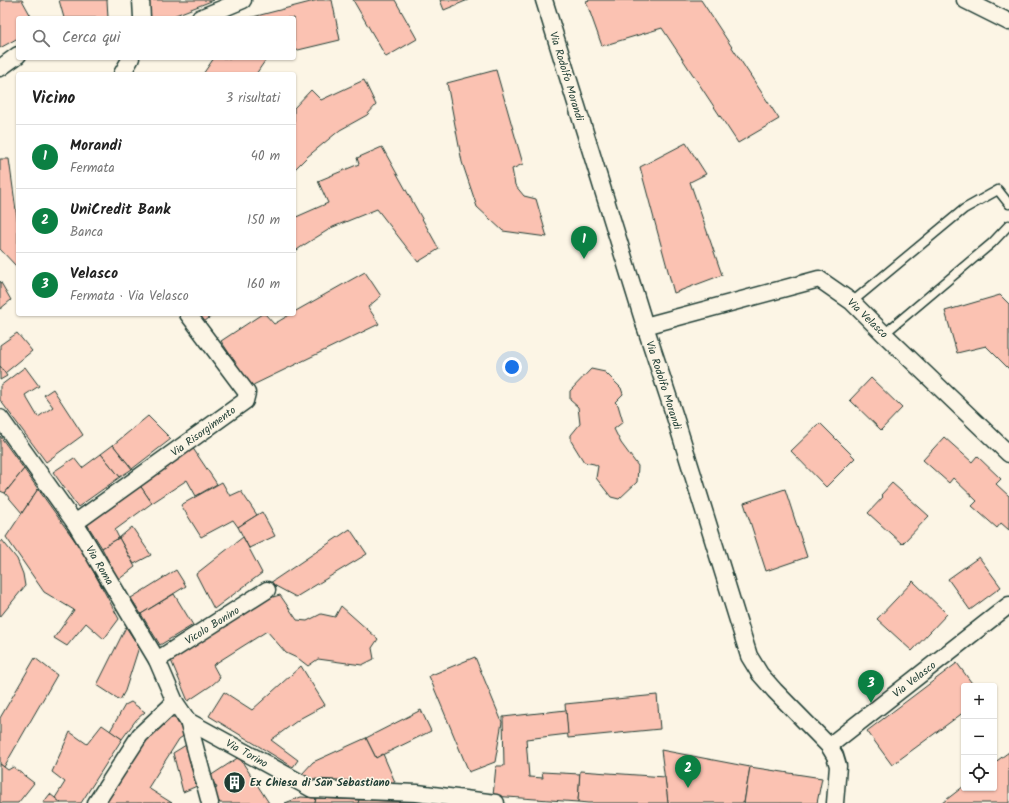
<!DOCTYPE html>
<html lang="it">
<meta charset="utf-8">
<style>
:root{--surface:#fff;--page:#f6f6f6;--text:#222;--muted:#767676;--line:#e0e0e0;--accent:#0b8043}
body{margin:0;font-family:Kalam,sans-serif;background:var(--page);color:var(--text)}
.controls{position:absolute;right:12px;bottom:12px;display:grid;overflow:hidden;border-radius:4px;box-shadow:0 1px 3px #0004}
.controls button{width:36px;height:36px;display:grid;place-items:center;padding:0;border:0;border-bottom:1px solid var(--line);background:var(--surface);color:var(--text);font:20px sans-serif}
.you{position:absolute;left:512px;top:367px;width:14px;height:14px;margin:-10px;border:3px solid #fff;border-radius:50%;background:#1a73e8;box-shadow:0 0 0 6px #1a73e833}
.badge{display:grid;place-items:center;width:26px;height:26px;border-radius:50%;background:var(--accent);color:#fff;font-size:13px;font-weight:700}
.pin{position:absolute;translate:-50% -33px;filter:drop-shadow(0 1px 2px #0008)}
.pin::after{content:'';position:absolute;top:21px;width:14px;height:12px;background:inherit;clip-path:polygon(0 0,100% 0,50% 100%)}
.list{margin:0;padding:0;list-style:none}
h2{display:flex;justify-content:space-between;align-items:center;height:52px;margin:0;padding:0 16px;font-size:17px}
h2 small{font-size:13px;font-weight:400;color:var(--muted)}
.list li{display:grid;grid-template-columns:26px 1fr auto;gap:12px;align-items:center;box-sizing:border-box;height:64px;padding:0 16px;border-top:1px solid var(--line)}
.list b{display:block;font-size:15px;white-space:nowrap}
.list p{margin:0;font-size:13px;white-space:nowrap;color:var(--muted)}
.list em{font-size:13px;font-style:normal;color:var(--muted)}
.icon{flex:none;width:22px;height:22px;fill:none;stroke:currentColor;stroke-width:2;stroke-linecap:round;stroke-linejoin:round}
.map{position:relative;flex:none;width:1009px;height:803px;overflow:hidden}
.search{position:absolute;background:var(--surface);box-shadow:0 1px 3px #0004;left:16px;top:16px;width:280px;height:44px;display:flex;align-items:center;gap:10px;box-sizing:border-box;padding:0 14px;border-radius:4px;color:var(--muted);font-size:15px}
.panel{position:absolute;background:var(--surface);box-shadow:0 1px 3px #0004;left:16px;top:72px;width:280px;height:244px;border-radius:4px}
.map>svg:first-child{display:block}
.building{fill:#fbc2b2;stroke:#1f3d34}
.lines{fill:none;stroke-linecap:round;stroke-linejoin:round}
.lane-casing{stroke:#1f3d34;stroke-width:11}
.street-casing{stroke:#1f3d34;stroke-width:19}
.lane{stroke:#fcf5e5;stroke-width:8}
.street{stroke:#fcf5e5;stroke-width:16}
.labels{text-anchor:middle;stroke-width:3;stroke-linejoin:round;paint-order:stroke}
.street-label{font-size:11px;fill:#1f3d34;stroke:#fcf5e5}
.poi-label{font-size:11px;font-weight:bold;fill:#1f3d34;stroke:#fcf5e5;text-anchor:start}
</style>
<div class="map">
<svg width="1009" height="803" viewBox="0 0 1009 803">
<rect width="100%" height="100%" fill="#fcf5e5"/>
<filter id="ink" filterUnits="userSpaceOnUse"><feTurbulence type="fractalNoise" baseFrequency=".025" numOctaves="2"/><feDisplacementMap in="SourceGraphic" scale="8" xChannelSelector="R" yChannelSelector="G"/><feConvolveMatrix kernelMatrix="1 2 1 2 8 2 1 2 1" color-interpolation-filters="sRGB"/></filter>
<g filter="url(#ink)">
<!-- building -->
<g class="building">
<path d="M0,0H22L32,18H18V38L0,48Z"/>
<path d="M59,0H107L108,18H64Z"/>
<path d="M145,0H214L168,18H150Z"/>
<path d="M318,0H332L340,40L294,51V18H249Z"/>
<path d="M353,0H395L417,39L386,57Z"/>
<path d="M440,0H468L444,10Z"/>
<path d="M590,0H701L779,119L738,143L662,28L602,46L586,1Z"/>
<path d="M214,58H267L256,74H203Z"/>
<path d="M496,70L523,164L512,169L515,185L524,196L536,199L547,237L503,231L477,207L462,162L447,83Z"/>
<path d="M364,80L376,105L367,115L340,130L307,157L294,170V108L311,90L321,100Z"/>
<path d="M686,143L706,174L690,182L722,275L674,293L640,167Z"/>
<path d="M382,147L439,249L418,262L377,209L333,227L304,245L294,252V218L328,203L318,181L359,164L357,158Z"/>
<path d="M0,159H9L18,225V267H17L0,249Z"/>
<path d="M365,272L381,296L368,307L379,324L251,386L221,341L262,314H265L274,324L291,314H294V312Z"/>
<path d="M0,281L11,300L0,309Z"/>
<path d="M1000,295L1009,304V369L986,346L957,353L945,311Z"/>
<path d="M200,314H214L204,322Z"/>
<path d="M17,333L32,351L5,373L0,366V345Z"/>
<path d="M0,366L7,376L0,380Z"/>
<path d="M25,367L39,386L25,395L38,417L53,407L44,395L53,389L83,435L46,462L0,400V386Z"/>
<path d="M591,369L605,372L621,388L623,394L615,402L618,405L623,422L614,429L621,443L638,466L637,482L619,499L611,497L596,478L598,466L594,464L584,462L571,441V435L580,424L578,407L570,400V391Z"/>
<path d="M871,378L902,408L881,430L850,400Z"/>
<path d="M148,416L171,439L132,469L113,445Z"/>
<path d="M820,423L855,458L826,487L791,451Z"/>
<path d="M0,436L24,469L5,493L0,491Z"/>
<path d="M944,437L972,462L977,456L1001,479L996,484L1009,496V530L1001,523L997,528L972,506L977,501L953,478L949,483L923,460Z"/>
<path d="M190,444L217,484L196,496L187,480L152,503L137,481Z"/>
<path d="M113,445L132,469L120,477L101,454Z"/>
<path d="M101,454L120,477L78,507L53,472L74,458L82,468Z"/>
<path d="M24,469L38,489L22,513L5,493Z"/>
<path d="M137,481L152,503L115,530L119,538L102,548L85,521Z"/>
<path d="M222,482L230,496L241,491L257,515L238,527L233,520L201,537L181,505Z"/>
<path d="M892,483L929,516L902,544L868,513L883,497L881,495Z"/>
<path d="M38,489L83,552L119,619L104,639L86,623L67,646L54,638L74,610L44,592L6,537Z"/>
<path d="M785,489L807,557L766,571L744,503Z"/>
<path d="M262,512L275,536L249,548L238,527L257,515Z"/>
<path d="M132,527L151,555L134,564L119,538Z"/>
<path d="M350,529L367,554L296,597L270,583Z"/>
<path d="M243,537L262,573L214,609L196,574Z"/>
<path d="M119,538L135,567L118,580L102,548Z"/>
<path d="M2,540L17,559L23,574L25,586L0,617V544Z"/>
<path d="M979,557L1001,587L970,610L948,579Z"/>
<path d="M176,570L186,586L141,614L131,598Z"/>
<path d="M913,581L947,614L912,651L877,619Z"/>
<path d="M174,594L193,625L160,645L141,614Z"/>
<path d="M280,595L297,620L307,621L321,614L335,617L341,606L378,639L372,648L374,659L362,665L318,659L308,666L299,659L286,653L267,631L213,665L220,678L212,685L188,701L170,658L259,601Z"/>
<path d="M126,627L139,647L125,691L120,700L97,685Z"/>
<path d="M475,657L502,722L495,762L469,772L429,676Z"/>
<path d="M35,658L57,675L4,767L0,764V718Z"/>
<path d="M957,663L974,686H964V712L892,765L867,731Z"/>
<path d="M301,666L325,705L301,718L271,740L298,760L293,767L209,716L224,692L252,710Z"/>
<path d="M657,695L660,729L568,738L565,704Z"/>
<path d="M131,702L145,712L136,720L122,739L110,731L125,705Z"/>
<path d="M421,710L431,731L376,758L366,738Z"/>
<path d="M566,710L568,734L526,739L529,777L543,778L542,772L580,774L578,802L493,796L496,766H504L503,717Z"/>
<path d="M165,718H175L185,735L179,739L148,788L172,803H106L117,783L139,750Z"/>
<path d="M102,725L122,739L81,803H61L55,798L65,782L52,772L70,732L87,744Z"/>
<path d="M366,738L376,758L383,754L395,782L311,779L302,774L313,762Z"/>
<path d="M186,745L197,786L183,792L173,753Z"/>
<path d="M661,750L750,767L744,803H668Z"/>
<path d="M1009,752V803H942L964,786V788H994V763Z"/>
<path d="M239,757L269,803H220L212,791L217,788L210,776Z"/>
<path d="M0,764L8,770L13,767L34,783L18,803H0Z"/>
<path d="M750,767L822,778L817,803H744Z"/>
<path d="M580,771L665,777L668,803H588L578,802Z"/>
<path d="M50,794L55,798L61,803H43Z"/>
<path d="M301,797L316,798L315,803H285Z"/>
<path d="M316,798L359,800L358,803H315Z"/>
<path d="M359,800L419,802V803H358Z"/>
</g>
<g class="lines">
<defs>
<g id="lane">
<path d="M852,302L964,209L998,190L1009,204"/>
<path d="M884,334L992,243L1009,225"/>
</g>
<g id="street">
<path d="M141,0L142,18"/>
<path d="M544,0L645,326L675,417L749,656L760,674L775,691L829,746L835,756L838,766L835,803"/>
<path d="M965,0L1009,22"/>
<path d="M200,18L243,0"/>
<path d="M0,68L18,55"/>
<path d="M122,74L131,58"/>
<path d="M645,326L819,279L852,302L884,334L1009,454"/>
<path d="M0,418L75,523L157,660L175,702L188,721L210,803"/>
<path d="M75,523L245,401L247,393L188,314"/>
<path d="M157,660L267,590"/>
<path d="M188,721L312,789L417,793L496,803"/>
<path d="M829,746L1009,605"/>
<path d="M96,803L140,735L175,702"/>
</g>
</defs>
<!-- lane casing -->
<use href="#lane" class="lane-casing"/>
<!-- street casing -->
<use href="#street" class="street-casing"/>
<!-- lane -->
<use href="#lane" class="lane"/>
<!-- street -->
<use href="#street" class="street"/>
</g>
</g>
<!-- icons -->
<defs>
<symbol id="building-disc" viewBox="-11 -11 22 22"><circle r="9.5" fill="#1f3d34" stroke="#fcf5e5"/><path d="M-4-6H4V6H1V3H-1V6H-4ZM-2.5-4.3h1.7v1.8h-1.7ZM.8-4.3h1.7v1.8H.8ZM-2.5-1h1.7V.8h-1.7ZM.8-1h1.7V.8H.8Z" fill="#fff"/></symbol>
</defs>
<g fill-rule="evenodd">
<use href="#building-disc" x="222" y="770" width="25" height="25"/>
</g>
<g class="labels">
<!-- street labels -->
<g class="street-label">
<text transform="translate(567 76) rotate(73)" y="4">Via Rodolfo Morandi</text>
<text transform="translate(868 318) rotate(44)" y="4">Via Velasco</text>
<text transform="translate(664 385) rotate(72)" y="4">Via Rodolfo Morandi</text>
<text transform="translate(203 431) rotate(-36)" y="4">Via Risorgimento</text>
<text transform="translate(100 565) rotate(59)" y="4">Via Roma</text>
<text transform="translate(212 625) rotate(-32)" y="4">Vicolo Bonino</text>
<text transform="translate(914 679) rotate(-38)" y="4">Via Velasco</text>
<text transform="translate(247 753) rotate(29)" y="4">Via Torino</text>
</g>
<!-- poi labels -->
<g class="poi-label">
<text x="250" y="786">Ex Chiesa di San Sebastiano</text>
</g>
</g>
</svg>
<div class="controls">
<button>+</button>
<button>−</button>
<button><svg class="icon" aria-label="locate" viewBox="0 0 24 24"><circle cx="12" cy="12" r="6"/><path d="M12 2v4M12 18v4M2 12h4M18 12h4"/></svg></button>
</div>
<div class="you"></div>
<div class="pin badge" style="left:584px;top:259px">1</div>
<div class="pin badge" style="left:688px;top:788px">2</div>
<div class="pin badge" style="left:871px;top:703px">3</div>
<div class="search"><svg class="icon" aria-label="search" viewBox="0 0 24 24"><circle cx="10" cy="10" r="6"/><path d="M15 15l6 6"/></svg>Cerca qui</div>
<section class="panel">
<h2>Vicino<small>3 risultati</small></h2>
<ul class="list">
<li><span class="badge">1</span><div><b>Morandi</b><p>Fermata</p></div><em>40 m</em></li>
<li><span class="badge">2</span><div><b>UniCredit Bank</b><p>Banca</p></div><em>150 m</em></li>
<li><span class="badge">3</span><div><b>Velasco</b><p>Fermata · Via Velasco</p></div><em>160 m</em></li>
</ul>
</section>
</div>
